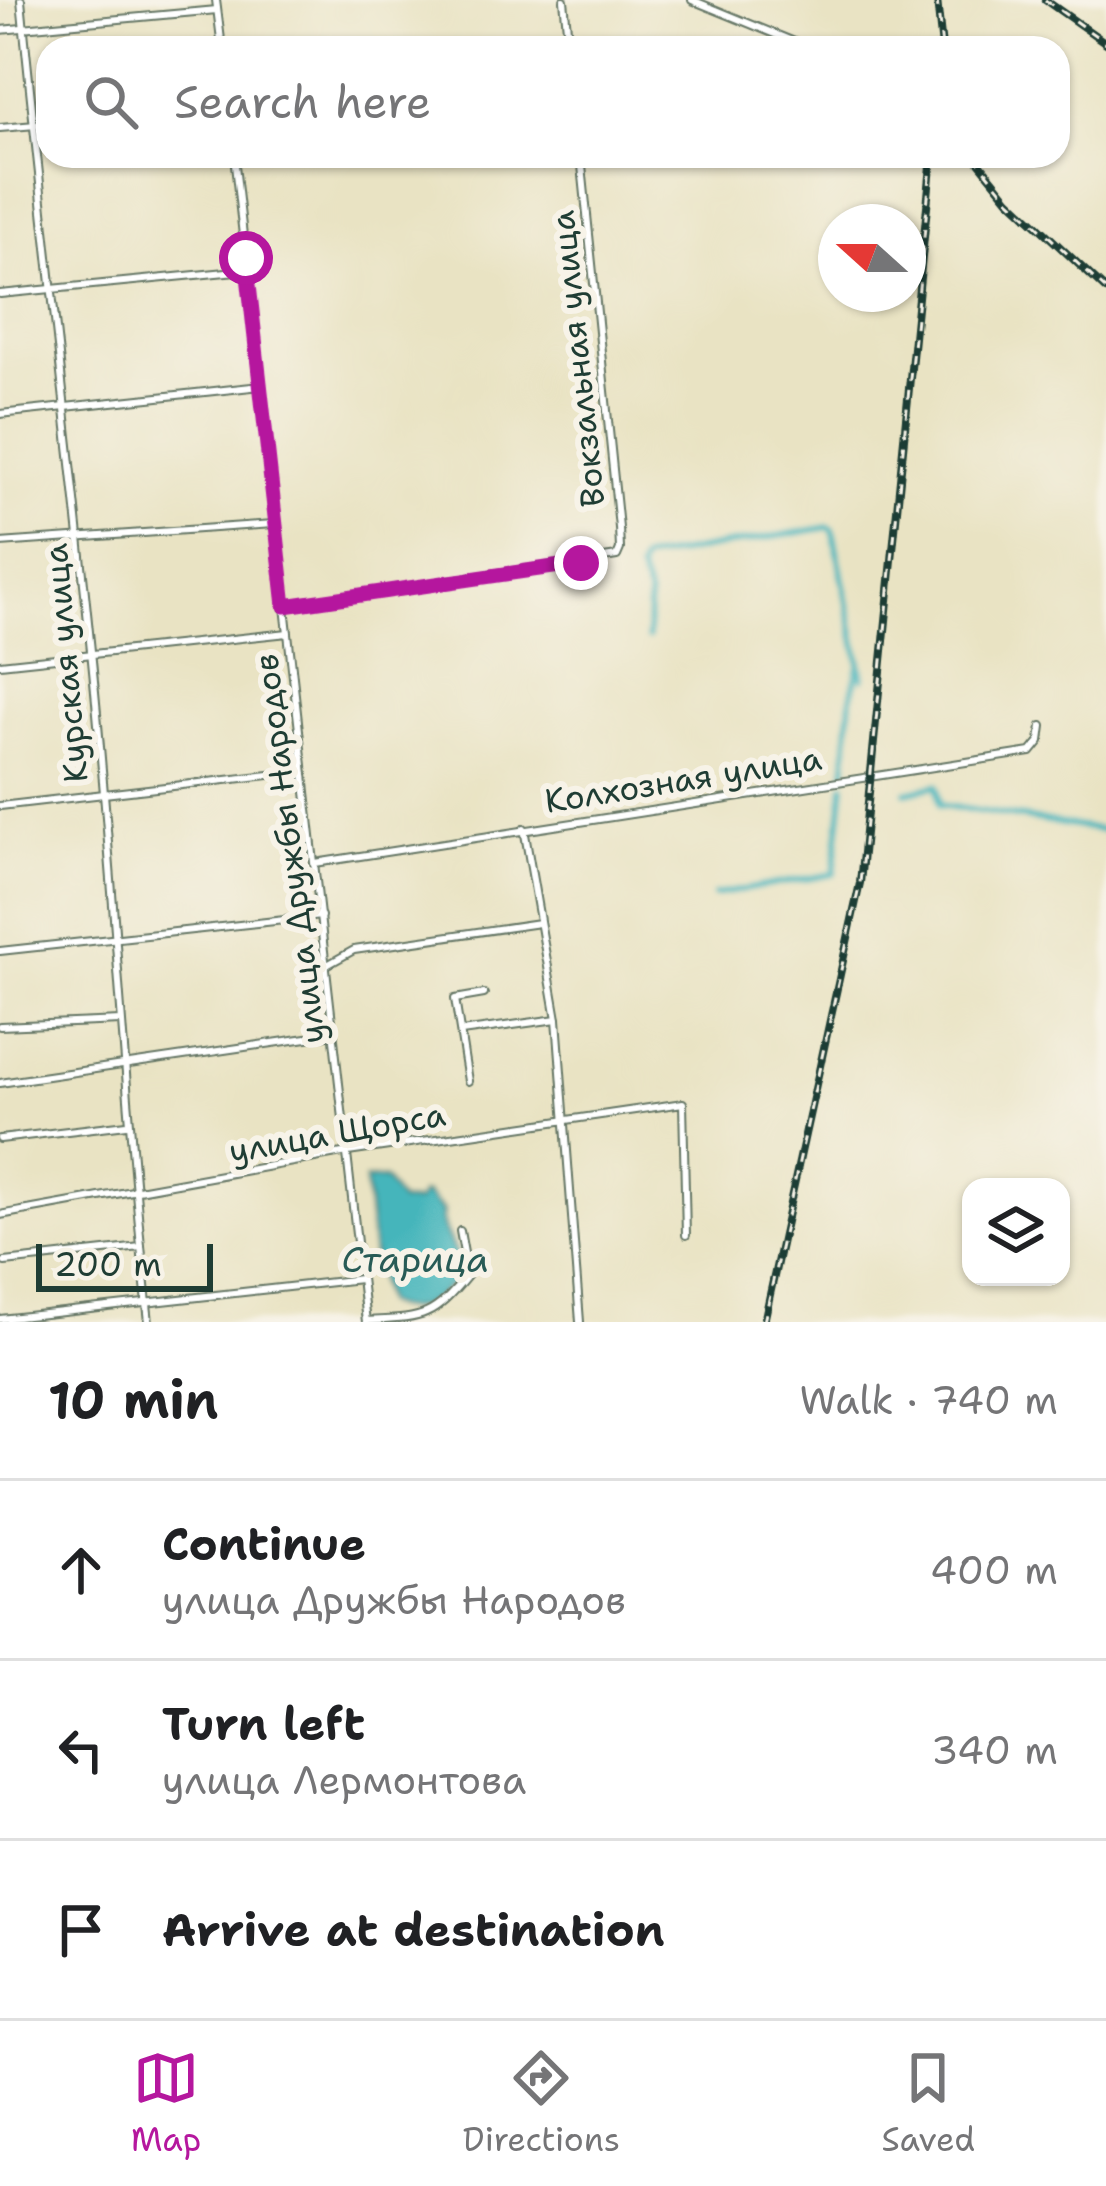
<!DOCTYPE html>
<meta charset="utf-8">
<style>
:root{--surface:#fff;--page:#f2f2f2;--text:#202124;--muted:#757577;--line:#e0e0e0;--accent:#b5179e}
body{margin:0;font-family:"Shantell Sans",sans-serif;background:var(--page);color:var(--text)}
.controls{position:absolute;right:36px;bottom:36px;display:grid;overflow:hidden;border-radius:24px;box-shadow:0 3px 9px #0004}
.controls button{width:108px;height:108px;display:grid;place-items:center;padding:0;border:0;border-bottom:3px solid var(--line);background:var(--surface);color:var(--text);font:60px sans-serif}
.compass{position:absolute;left:818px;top:204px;width:108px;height:108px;border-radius:50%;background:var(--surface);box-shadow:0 3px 9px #0004;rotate:291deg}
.scale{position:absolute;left:36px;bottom:30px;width:177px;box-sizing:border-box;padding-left:12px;border:6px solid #1f3d34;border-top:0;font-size:33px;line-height:42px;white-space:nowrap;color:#1f3d34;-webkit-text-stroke:9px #f7f3e8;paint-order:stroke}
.stop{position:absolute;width:36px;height:36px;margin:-27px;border:9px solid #b5179e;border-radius:50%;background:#fff}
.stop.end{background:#b5179e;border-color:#fff;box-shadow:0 3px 12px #0008}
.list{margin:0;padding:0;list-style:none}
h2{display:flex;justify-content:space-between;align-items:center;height:156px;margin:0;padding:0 48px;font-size:51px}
h2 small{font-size:39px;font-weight:400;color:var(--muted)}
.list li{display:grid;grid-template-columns:78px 1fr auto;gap:36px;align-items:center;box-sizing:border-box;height:180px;padding:0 48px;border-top:3px solid var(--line)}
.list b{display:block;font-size:45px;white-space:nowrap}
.list p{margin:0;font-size:39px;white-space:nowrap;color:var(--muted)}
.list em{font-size:39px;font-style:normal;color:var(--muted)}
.icon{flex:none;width:66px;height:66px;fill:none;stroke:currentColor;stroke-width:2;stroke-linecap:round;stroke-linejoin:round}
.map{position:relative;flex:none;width:1106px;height:1322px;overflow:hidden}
.search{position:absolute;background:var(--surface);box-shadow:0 3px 9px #0004;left:36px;right:36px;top:36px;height:132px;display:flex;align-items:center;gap:30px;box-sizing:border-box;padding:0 42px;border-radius:36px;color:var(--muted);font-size:45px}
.sheet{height:696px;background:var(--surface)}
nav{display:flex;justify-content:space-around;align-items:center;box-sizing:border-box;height:168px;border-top:3px solid var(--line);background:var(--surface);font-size:33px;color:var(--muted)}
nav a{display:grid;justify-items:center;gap:6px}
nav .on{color:var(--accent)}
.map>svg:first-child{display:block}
.water{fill:#45b5bb;stroke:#327978;stroke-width:3}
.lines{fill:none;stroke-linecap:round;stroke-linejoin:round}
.canal{stroke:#45b5bb;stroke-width:6}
.minor-casing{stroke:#676;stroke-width:10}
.minor{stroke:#fff;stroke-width:6}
.rail-casing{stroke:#1f3d34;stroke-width:8}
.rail{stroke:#f7f3e8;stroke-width:3;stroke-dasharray:9;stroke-linecap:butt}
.route{stroke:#b5179e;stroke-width:15}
.labels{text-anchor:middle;stroke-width:12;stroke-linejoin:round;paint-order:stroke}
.street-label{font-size:33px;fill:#1f3d34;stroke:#f7f3e8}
.water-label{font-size:36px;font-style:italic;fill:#285b56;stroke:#f7f3e8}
</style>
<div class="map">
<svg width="1106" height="1322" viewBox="0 0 1106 1322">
<rect width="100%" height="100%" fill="#f7f3e8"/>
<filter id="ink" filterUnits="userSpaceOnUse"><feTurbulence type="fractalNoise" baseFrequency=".00833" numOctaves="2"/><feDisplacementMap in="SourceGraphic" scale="24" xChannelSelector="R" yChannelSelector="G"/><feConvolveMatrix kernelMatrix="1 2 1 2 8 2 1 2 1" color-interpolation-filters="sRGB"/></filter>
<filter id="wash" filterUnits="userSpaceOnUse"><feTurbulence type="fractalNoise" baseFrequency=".004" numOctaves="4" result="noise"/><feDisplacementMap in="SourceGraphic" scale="48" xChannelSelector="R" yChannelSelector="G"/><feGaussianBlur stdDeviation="2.7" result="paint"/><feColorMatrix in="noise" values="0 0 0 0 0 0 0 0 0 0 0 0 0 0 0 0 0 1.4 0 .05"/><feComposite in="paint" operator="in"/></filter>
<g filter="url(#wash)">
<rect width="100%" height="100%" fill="#e9e3c3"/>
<!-- water -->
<path class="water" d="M384,1179L400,1202H417L421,1194H426L443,1212C437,1233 463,1250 459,1276C438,1298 414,1320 384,1303L374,1262L365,1180Z"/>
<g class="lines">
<!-- canal -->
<g class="canal">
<path d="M648,638L649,597L639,570L642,560L829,527L833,530L863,678"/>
<path d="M845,775L851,697L860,662"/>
<path d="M906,792L937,785L940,805L1106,831"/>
<path d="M714,895L834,874L844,785"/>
</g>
</g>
</g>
<g filter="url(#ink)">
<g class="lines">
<defs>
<g id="minor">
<path d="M21,0C42,217 69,434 91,651C114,875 124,1099 149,1322"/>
<path d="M216,0L222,48"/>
<path d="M564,0L569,48"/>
<path d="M692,0L809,48"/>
<path d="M0,30L217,10"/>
<path d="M0,128L48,124"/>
<path d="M234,156L366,1322"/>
<path d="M0,294L247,270"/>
<path d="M0,414L261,386"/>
<path d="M0,543L274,524"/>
<path d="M285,606L617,556L620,549L619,528L581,156"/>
<path d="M0,664L288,633"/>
<path d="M0,806L303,771"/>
<path d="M524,828L557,1019L580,1322"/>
<path d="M315,863L1031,752L1040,741L1042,726"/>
<path d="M0,951L321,916"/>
<path d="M327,965L354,950L539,923"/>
<path d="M0,1026L121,1021"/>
<path d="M461,1032L557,1019"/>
<path d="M468,1081L455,999L484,994"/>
<path d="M0,1083L334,1034"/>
<path d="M0,1139L127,1124"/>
<path d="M0,1215L348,1152L683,1103L686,1235"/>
<path d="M5,1262L141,1247"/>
<path d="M0,1319L360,1279"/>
<path d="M366,1321C423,1318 431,1320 468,1275L460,1231"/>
</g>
</defs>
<!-- minor casing -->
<use href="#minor" class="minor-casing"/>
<!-- minor -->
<use href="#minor" class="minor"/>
<defs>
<g id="rail">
<path d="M937,0L942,48"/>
<path d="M1045,0L1106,43"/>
<path d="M974,156L1009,199L1106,290"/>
<path d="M764,1322L860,883L932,156"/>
</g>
</defs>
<!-- rail casing -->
<use href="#rail" class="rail-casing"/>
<!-- rail -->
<use href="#rail" class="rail"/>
</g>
</g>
<g class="lines" filter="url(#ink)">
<!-- route -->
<path class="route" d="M246,258L285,606L581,563"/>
</g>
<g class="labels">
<!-- street labels -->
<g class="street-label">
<text transform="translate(577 359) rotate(-96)" y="12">Вокзальная улица</text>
<text transform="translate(65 663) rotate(-95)" y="12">Курская улица</text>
<text transform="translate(683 779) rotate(-9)" y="12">Колхозная улица</text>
<text transform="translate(289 849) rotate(-97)" y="12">улица Дружбы Народов</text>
<text transform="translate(337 1132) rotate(-10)" y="12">улица Щорса</text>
</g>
<!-- water labels -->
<g class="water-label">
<text x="415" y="1272">Старица</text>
</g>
</g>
</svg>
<div class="controls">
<button><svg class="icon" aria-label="layers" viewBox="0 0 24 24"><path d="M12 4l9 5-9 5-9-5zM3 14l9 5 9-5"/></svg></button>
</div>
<svg class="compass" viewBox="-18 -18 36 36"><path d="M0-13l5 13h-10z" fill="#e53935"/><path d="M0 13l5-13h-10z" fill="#757577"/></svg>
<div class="scale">200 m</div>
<div class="stop" style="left:246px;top:258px"></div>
<div class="stop end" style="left:581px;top:563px"></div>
<div class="search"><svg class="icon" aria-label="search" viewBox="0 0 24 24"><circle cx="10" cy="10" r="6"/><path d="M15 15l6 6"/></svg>Search here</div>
</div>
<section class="sheet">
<h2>10 min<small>Walk · 740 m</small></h2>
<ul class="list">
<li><svg class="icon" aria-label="ahead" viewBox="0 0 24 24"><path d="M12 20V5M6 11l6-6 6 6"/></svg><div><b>Continue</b><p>улица Дружбы Народов</p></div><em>400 m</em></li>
<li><svg class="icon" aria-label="left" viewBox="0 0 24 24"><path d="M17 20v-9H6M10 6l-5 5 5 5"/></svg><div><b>Turn left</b><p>улица Лермонтова</p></div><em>340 m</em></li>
<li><svg class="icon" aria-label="arrive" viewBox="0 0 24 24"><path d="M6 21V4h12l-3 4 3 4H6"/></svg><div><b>Arrive at destination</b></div></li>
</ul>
</section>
<nav>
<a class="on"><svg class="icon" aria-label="map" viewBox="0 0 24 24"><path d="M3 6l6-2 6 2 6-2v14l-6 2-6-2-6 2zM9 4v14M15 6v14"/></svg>Map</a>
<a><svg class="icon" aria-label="directions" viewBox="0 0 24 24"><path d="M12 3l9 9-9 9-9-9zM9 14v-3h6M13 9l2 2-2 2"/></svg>Directions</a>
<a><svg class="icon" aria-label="saved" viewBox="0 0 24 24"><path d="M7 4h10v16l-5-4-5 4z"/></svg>Saved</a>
</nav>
